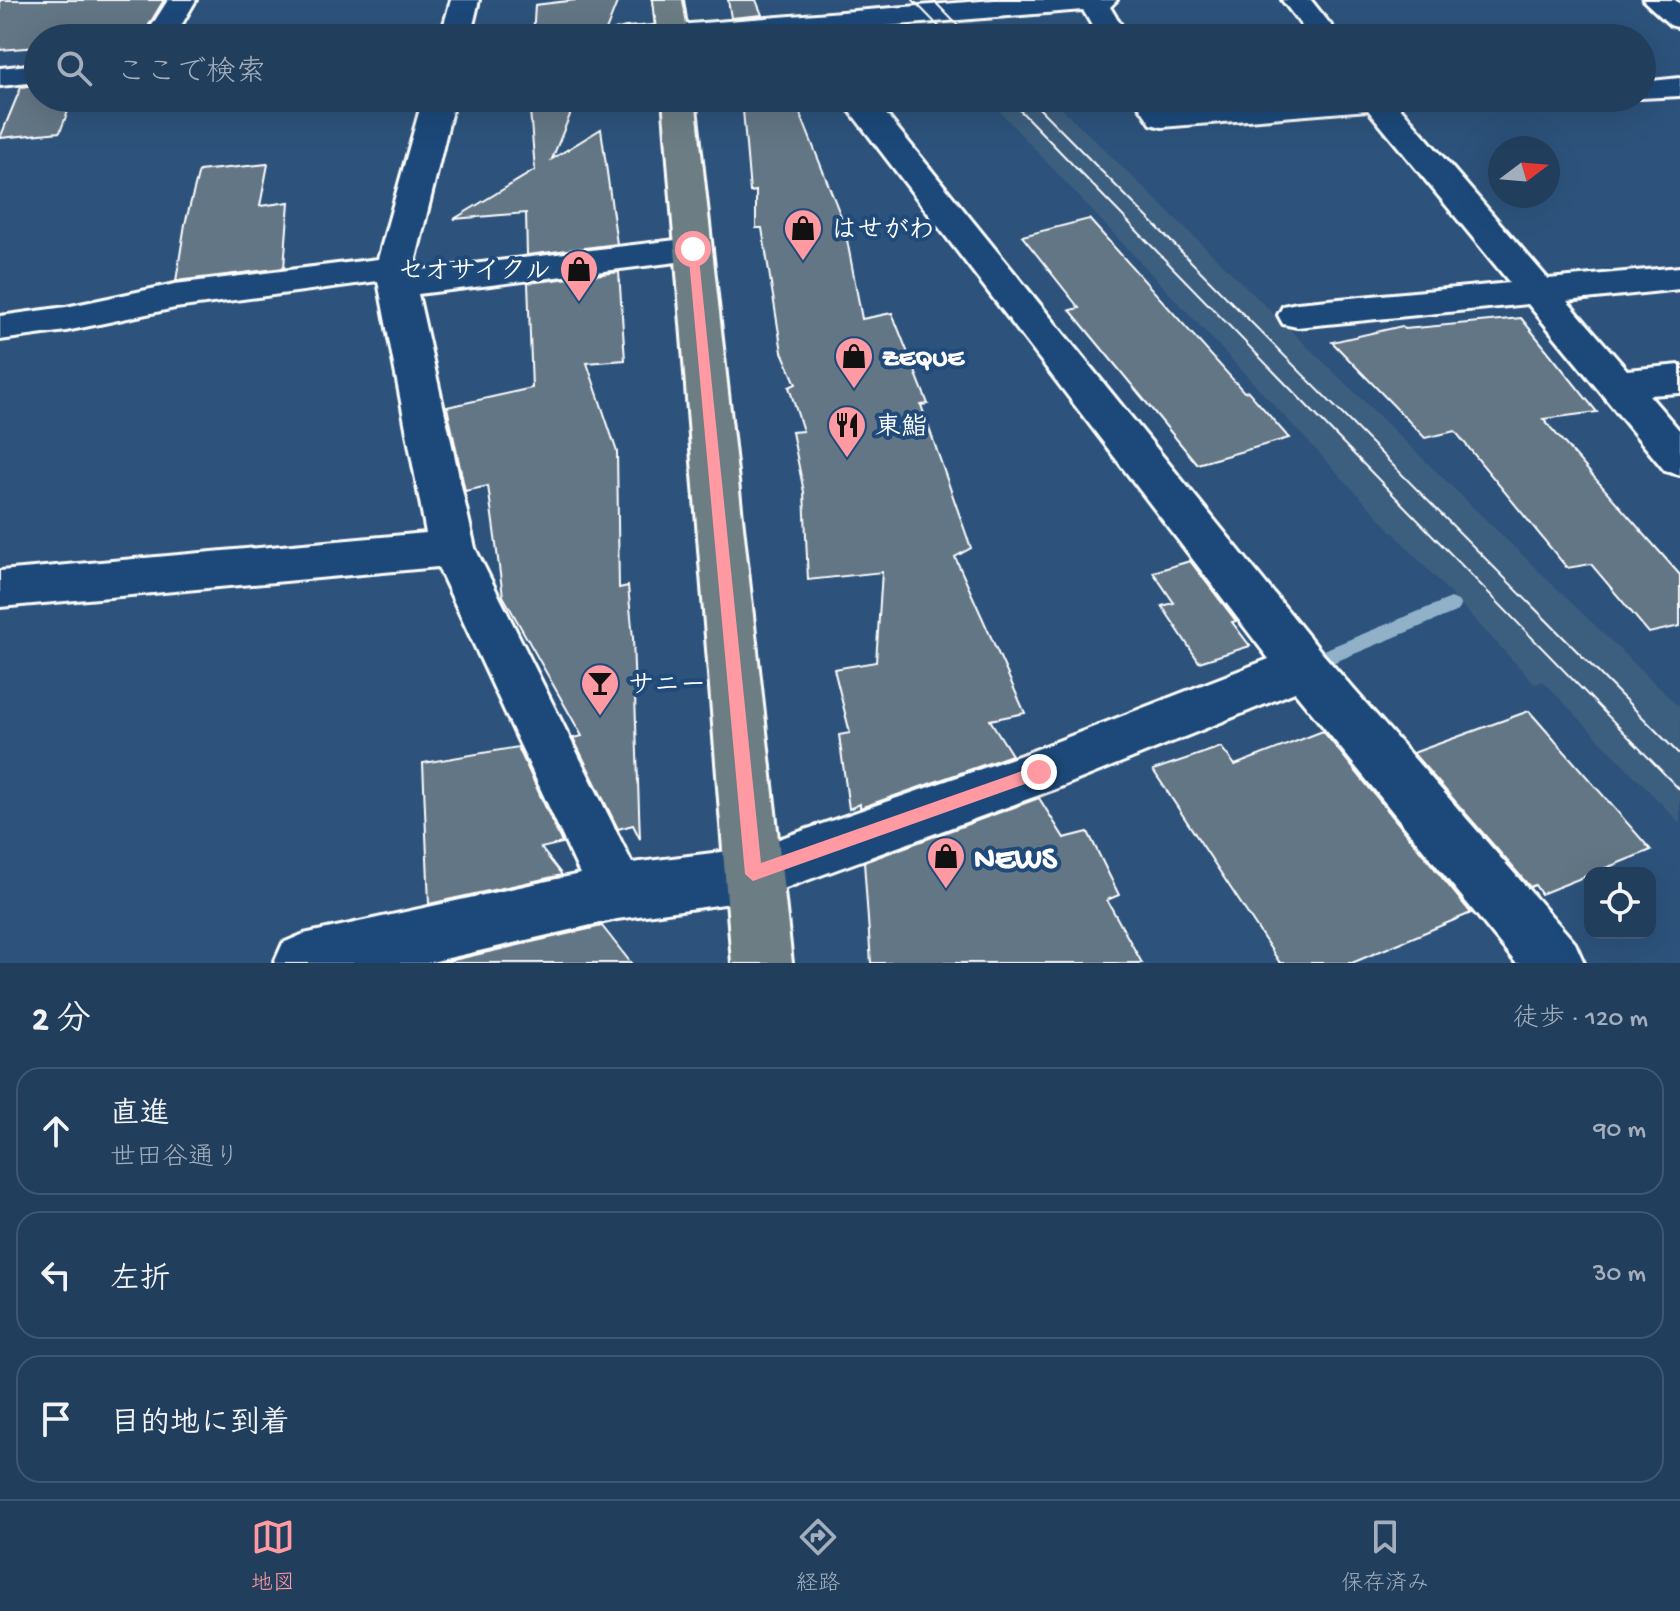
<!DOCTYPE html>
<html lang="ja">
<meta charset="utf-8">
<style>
:root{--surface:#223e5d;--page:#2a4563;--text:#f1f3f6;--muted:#a2aebc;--line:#3f5772;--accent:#ff9aa2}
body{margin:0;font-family:"Gochi Hand","Klee One",sans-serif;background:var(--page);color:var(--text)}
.controls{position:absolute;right:24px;bottom:24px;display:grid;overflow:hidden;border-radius:16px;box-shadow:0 8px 32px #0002}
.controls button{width:72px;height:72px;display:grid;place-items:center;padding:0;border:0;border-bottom:2px solid var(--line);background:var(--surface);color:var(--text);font:40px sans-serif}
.compass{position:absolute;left:1488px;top:136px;width:72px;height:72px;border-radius:50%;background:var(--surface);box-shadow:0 8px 32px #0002;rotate:74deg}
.stop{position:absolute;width:24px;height:24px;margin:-18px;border:6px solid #ff9aa2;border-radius:50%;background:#fff}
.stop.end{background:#ff9aa2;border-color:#fff;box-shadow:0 2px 8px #0008}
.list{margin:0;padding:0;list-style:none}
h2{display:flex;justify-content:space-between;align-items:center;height:104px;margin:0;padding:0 32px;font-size:34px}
h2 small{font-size:26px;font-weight:400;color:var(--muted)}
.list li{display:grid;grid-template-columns:52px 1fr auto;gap:24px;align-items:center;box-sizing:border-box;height:128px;margin:0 16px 16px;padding:0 16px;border:2px solid var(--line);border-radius:24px}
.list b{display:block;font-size:30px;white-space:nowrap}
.list p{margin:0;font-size:26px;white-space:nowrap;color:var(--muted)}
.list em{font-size:26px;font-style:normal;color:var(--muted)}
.icon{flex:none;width:44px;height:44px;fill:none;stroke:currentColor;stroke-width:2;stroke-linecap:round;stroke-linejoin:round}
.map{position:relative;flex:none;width:1680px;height:963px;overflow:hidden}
.search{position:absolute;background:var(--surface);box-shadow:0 8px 32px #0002;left:24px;right:24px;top:24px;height:88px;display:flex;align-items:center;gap:20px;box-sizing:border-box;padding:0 28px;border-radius:44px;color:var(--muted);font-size:30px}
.sheet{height:536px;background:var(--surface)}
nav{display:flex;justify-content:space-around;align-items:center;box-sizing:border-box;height:112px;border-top:2px solid var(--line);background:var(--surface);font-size:22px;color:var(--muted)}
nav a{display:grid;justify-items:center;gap:4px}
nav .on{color:var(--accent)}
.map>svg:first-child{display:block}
.built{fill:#3e5e7f}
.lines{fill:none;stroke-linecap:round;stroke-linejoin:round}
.stream{fill:#91b1c8;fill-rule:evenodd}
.building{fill:#647685;stroke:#fff;stroke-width:2}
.minor-casing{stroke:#fff;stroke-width:6}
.major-casing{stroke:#fff;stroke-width:6}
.minor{fill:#1f4a7a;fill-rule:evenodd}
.major{fill:#6c7e84;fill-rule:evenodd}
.tram{stroke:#fff;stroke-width:2}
.route{fill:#ff9aa2}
.labels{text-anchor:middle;stroke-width:8;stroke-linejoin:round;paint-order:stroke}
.poi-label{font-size:26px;font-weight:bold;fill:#fff;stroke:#1f4a7a;text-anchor:start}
.near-poi-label{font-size:32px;font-weight:bold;fill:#fff;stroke:#1f4a7a;text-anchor:start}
</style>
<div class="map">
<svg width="1680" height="963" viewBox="0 0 1680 963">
<rect width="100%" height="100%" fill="#2d537c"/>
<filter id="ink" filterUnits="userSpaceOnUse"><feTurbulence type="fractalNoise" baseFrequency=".0125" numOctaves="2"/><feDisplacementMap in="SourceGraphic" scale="16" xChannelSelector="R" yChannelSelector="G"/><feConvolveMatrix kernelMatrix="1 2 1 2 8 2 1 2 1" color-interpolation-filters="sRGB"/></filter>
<g filter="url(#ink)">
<!-- built -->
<g class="built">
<path d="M969,19L989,38H931L917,23Z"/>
<path d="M987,98H1051L1680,708V823L1543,681L1535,684Z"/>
</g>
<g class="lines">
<!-- stream -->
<path class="stream" d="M1451,598L1458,601L1461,606L1458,611L1306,674L1299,672L1296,666L1299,660Z"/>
</g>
<!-- building -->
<g class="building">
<path d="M0,0H164L141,38H38V47L0,50Z"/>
<path d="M576,0H618L603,38H533L535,5Z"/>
<path d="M728,0H756L762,15L731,18Z"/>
<path d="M38,85V98H73L60,132L0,138L21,87Z"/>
<path d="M529,98H577L552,159L601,129L617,244L527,255L526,213L454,219L535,170Z"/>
<path d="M742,98H794L844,224L862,319L892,313L928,404L921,405L971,548L955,557L1025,713L990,720L1012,755L860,808V804L849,809L839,735L850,733L834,669L876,662L882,572L808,580L804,492L792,432L803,431L789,387L796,384L782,352L762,228H756V191L750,192Z"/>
<path d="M268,164L260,206L289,202L284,268L176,281L185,224L199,171Z"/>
<path d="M1089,219L1244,392L1248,391L1289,438L1197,464L1070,310L1079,308L1022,236Z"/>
<path d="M619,272L625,360L587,363L617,452L619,588L628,586L633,638L640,839L633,825L618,829L573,738L582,736L503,596L488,486L465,491L447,407L532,388L528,283Z"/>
<path d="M1521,318L1597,412L1543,419L1680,575V626L1649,633L1591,564L1567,568L1455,431L1425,438L1332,342L1402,326L1405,329Z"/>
<path d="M1190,561L1236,621L1232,622L1250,646L1199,662L1162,606L1174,603L1153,572Z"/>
<path d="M1529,711L1651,850L1541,894L1535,885L1530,887L1413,753Z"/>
<path d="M1323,731L1471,913L1352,963H1280L1153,770L1221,747L1235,765Z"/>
<path d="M518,747L562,843L541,848L562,875L429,904L423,763Z"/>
<path d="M1039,798L1064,838L1088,832L1119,895L1107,900L1142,963H871L864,862Z"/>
<path d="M602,926L631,963H440Z"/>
</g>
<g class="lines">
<defs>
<g id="minor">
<path d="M168,0H196L174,38H144Z"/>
<path d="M451,0H479L470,38H440Z"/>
<path d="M994,0H1117L1110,7L1129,38H1099L1083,10L737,38H611L615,32L626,29Z"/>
<path d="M1282,0H1311L1341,38H1311Z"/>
<path d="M1643,0H1675L1680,4V28L1670,25Z"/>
<path d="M38,64V82L0,86V68Z"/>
<path d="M1680,78V96L1641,98L1642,82Z"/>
<path d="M423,98H455L413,271L693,238L706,241L711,249L706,257L693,260L418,294L475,548L632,863L753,848L1027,753L1269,659L840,98H873L1322,653L1575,943L1584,963H1516L1295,692L1058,788L753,900L617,919L427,963H274L283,943L304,934L580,874L438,567L0,607V571L426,533L378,281L175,308L66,331L0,340V316L66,307L175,284L378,259Z"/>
<path d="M1134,98H1166L1171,107L1281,98H1392L1548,279L1680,267V289L1567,301L1627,370L1680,365V393L1649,395L1680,431V475L1665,471L1528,304L1297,327L1283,324L1278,315L1283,306L1297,303L1510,283L1368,110L1162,127L1151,124Z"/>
</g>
<g id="major">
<path d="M654,0H682L688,38H658Z"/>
<path d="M663,98H695L792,963H732Z"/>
</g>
</defs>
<!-- minor casing -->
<use href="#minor" class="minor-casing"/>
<!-- major casing -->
<use href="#major" class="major-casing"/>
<!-- minor -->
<use href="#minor" class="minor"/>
<!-- major -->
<use href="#major" class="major"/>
<!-- tram -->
<g class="tram">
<path d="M913,0L950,38"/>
<path d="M933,0L970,38"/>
<path d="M1008,98L1680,790"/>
<path d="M1029,98L1680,755"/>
</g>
</g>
</g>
<!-- route -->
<path class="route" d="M693,246L698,249L761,863L1039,765L1047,772L1045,777L753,881L745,874L688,249Z"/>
<!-- icons -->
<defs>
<symbol id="shop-pin" viewBox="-11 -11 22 30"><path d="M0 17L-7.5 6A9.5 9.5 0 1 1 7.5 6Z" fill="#ff9aa2" stroke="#1f4a7a"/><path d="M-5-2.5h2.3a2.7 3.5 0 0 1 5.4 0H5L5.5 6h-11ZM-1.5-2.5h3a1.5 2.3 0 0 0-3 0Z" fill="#111"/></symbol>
<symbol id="restaurant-pin" viewBox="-11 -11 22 30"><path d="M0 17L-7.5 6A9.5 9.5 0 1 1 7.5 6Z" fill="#ff9aa2" stroke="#1f4a7a"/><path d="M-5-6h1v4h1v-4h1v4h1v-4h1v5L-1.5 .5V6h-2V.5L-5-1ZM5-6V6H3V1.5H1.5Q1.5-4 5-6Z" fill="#111"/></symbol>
<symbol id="bar-pin" viewBox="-11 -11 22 30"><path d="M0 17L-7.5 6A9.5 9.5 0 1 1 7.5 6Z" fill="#ff9aa2" stroke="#1f4a7a"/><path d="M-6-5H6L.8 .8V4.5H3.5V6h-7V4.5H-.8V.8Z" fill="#111"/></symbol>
</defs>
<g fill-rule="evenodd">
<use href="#shop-pin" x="781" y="206" width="44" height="60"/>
<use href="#shop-pin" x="557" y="247" width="44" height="60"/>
<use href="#shop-pin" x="832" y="334" width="44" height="60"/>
<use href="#restaurant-pin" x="825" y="403" width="44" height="60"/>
<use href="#bar-pin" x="578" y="661" width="44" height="60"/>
<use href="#shop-pin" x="924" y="834" width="44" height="60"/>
</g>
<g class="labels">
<!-- poi labels -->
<g class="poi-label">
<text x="831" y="237">はせがわ</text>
<text x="551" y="278" text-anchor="end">セオサイクル</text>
<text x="882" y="365">ZEQUE</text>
<text x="875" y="434">東鮨</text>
<text x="628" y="692">サニー</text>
</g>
<!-- near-poi labels -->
<g class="near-poi-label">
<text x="974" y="867">NEWS</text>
</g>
</g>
</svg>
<div class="controls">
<button><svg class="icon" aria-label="locate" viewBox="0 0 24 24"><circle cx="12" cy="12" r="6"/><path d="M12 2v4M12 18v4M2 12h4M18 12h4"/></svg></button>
</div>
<svg class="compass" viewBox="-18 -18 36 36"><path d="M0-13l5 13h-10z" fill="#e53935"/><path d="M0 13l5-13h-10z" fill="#a2aebc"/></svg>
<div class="stop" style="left:693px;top:249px"></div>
<div class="stop end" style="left:1039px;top:772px"></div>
<div class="search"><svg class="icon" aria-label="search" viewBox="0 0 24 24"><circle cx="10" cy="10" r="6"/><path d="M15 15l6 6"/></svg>ここで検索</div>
</div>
<section class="sheet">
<h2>2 分<small>徒歩 · 120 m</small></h2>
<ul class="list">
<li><svg class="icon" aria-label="ahead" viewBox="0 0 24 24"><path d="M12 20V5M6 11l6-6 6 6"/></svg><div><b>直進</b><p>世田谷通り</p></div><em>90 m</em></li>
<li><svg class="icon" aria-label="left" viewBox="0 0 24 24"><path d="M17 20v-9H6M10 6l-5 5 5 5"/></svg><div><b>左折</b></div><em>30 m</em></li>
<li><svg class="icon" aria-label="arrive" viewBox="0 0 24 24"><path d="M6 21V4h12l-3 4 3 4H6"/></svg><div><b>目的地に到着</b></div></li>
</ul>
</section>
<nav>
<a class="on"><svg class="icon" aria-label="map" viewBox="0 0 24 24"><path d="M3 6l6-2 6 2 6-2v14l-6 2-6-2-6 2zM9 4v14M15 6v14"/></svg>地図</a>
<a><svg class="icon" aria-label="directions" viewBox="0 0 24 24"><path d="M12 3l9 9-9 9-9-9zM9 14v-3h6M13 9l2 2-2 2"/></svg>経路</a>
<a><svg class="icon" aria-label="saved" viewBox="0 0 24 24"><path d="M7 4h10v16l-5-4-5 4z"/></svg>保存済み</a>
</nav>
